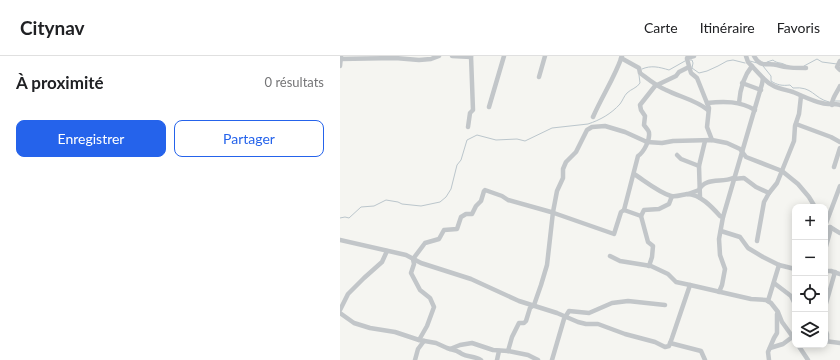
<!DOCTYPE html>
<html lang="fr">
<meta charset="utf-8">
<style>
:root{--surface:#fff;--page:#f2f2f2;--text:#202124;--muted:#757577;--line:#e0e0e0;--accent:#2563eb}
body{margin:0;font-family:Lato,sans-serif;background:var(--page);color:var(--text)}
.controls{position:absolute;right:12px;bottom:12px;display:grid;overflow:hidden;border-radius:8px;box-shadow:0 2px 10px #0003}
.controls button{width:36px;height:36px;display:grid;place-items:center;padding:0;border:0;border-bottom:1px solid var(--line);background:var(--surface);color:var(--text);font:20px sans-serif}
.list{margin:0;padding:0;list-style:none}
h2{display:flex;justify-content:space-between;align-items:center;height:52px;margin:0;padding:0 16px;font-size:17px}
h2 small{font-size:13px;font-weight:400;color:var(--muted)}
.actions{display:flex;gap:8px;padding:12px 16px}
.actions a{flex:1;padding:9px 0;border:1px solid var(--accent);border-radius:8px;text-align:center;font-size:14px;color:var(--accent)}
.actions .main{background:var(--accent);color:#fff}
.icon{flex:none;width:22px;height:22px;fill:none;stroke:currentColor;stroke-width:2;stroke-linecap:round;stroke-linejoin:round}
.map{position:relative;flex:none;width:500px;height:304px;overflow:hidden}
header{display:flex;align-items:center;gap:24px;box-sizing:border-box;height:56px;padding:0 20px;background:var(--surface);border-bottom:1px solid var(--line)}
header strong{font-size:19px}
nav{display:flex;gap:22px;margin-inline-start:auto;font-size:14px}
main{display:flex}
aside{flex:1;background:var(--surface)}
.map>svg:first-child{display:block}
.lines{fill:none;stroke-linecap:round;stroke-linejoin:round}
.stream{stroke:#bbc6cc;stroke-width:1}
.minor{stroke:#c2c6c9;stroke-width:4.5}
</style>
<header>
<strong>Citynav</strong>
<nav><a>Carte</a><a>Itinéraire</a><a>Favoris</a></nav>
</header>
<main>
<aside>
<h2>À proximité<small>0 résultats</small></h2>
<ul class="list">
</ul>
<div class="actions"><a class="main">Enregistrer</a><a>Partager</a></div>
</aside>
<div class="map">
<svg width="500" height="304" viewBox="0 0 500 304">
<rect width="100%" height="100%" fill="#f5f5f1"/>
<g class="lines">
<!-- stream -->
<g class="stream">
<path d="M350,4H352L353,7L352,12L359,17L367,15L378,10L387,5L393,4L405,7"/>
<path d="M410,5L417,7"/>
<path d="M427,6L433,4C437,8 443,6 447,10"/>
<path d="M423,10L431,20V25C437,29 442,30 450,29L453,32C473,30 473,42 489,46"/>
<path d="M464,10L477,3L482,6L497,8"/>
<path d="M302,13C311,9 319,11 329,14L345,5"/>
<path d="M495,45H500"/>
<path d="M0,162L5,161L9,162L21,151L34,150L46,144L58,146L62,148L81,150L100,146L106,141L111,133L117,109L121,104L127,84L137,79L156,84L177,83L185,85L212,72L248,68C260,64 271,58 280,48C283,44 284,40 287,37C291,33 297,32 300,27L299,19"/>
</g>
<!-- minor -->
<g class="minor">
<path d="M112,0L131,1"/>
<path d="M354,0L347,2V3L351,17L357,22L369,52L367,71L372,84"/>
<path d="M414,0C421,13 427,6 437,9C447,12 454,12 466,12"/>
<path d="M281,2L299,12L300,17C308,23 316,30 326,34C340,41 356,44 368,54"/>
<path d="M0,3L55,2L79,4L91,3L99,0"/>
<path d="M500,5L497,11L500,14"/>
<path d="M0,10L1,0"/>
<path d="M199,21L205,0"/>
<path d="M423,22C433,32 439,32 453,36C463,40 472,45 482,47C488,49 495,47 500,49"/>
<path d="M402,27L421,34"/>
<path d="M367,47C384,45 400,45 415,54"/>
<path d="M399,47C400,34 403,21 412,10"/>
<path d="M492,49C491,43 498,35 500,30"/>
<path d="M149,51L164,0"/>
<path d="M253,61C262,40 275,21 282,0"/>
<path d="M456,68L491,81L500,86"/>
<path d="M128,71L130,57L133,54L131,0"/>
<path d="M337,99L341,103L359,110"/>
<path d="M494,111L500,92"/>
<path d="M294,118C305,125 318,136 331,140C337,141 341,139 347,138C360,138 372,151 380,160L383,161"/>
<path d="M393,123L404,122L416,131L429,137"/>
<path d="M348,138L359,134C365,121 382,127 393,122"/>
<path d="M360,142L359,110L365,85"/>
<path d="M284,154L301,160L308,186L313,190L312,201L309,210"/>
<path d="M301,160L304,154L319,153L329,148L332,140"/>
<path d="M485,170L500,130"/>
<path d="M490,171L500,177"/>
<path d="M381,175L400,181L408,192L423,201L439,209L455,213"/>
<path d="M0,184L66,199L81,207L131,223L179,245L217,257L238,266L246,268H258L285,278L315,286L325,291L329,290L332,282L350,229L411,243L426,244L431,247L438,256L442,266L455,284"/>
<path d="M417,185L424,146L429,137L437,127L454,85L455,70L459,58L461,40"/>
<path d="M485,194L490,176V171"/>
<path d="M270,200L280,205L311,210L328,218L336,226L350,229"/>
<path d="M485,215H491L500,218"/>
<path d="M434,227L451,240L455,248"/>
<path d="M379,236L382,229L385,213L380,199L379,183L383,161L422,28L423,22L408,6L406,0"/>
<path d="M428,245L439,209"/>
<path d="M485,251L495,216"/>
<path d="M0,254L8,238L24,222L42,206L47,195"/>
<path d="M0,257L14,267L30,272L55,276L79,284L96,287L107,292L110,293L120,289L132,287L153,294L168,295L188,299L198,304"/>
<path d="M485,273L487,278V285"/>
<path d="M79,284L87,270L94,251L90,242L80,234L71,217L74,208L73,203L85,187L99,183L104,174L117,173L121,161L126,158H132L136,150L141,145L144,135L145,134L162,140L168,144L211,156L274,178L281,156L284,154L298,100C304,96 310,84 309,77C309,74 306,72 304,69L305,60L301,54L300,49L315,30L336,20L339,16L349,11"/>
<path d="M485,285L500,287"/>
<path d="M330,287L361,295L365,304"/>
<path d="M458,289L468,304"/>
<path d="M430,292L443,288L451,282H455"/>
<path d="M110,293C115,294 118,295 122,298C128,301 135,300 141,304"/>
<path d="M168,295L172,281L179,267H184L186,265L190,252L194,249L201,229L207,209L213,156L217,135L223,122V113L226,106L236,96L247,74L252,71L265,70L285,76L307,86L322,87L333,85L372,84L387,87L400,93L406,101L442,115L458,128L469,141L475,151"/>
<path d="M75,304L78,293L84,285"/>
<path d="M157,304L159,295"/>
<path d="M212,304L224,263L229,255L249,257L272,247L288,245L325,249"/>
<path d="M429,304L428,296L434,282L437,277V258"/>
</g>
</g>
</svg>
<div class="controls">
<button>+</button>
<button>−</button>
<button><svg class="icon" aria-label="locate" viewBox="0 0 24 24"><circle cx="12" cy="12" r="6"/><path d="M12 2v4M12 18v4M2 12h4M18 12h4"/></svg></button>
<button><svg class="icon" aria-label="layers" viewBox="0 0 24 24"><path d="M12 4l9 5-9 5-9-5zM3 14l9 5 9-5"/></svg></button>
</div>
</div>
</main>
